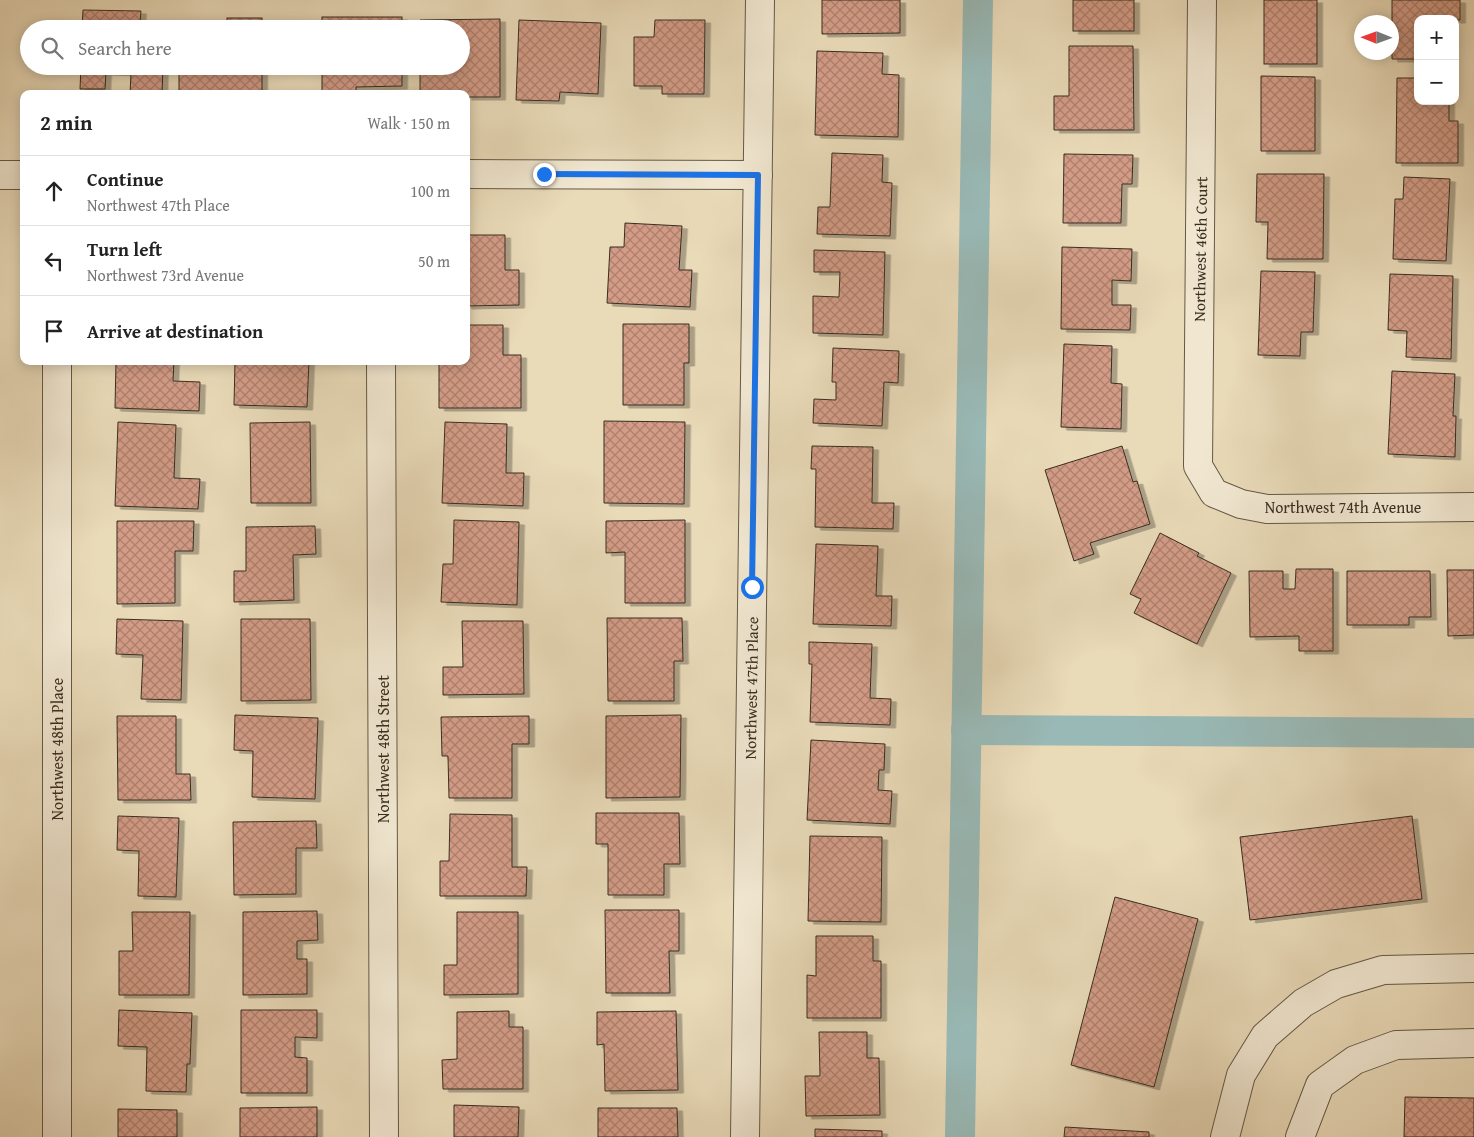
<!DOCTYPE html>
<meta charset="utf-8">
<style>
:root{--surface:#fff;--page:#f2f2f2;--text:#222;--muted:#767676;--line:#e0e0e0}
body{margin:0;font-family:"Gentium Book Plus",serif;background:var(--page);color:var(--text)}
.controls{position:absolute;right:15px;top:15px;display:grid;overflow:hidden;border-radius:10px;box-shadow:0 2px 12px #0003}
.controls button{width:45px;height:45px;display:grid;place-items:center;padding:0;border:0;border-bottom:1px solid var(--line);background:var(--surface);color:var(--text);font:25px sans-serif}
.compass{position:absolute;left:1354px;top:15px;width:45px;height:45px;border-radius:50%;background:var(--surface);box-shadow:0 2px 12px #0003;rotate:271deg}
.stop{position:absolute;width:15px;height:15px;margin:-11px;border:4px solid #1a73e8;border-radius:50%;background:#fff}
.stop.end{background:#1a73e8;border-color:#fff;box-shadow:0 1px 5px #0008}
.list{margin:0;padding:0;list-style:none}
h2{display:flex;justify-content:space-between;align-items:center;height:65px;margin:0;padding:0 20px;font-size:21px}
h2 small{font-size:16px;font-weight:400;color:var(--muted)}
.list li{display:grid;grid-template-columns:32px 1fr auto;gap:15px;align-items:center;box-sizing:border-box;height:70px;padding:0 20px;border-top:1px solid var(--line)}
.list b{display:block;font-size:19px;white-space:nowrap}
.list p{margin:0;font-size:16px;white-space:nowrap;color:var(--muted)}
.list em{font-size:16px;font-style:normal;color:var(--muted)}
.icon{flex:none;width:28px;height:28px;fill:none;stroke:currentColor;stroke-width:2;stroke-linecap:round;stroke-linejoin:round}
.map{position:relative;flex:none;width:1474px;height:1137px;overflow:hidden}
.search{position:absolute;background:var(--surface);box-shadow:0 2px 12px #0003;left:20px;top:20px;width:450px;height:55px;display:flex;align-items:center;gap:12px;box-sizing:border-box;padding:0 18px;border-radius:28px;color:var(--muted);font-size:19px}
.panel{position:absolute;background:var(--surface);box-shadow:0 2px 12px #0003;left:20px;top:90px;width:450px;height:275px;border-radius:10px}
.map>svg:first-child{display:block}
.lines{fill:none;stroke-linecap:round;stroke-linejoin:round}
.canal{stroke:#99b9b6;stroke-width:30}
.building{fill:url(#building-cross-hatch);stroke:#382e21;filter:url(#shadow)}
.minor-casing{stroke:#645947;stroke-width:30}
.minor{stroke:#f1e7d1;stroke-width:28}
.route{stroke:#1a73e8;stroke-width:6}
.labels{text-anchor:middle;stroke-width:4;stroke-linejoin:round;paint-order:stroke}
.street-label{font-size:16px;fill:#382e21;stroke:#f1e7d1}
</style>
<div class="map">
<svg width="1474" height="1137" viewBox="0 0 1474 1137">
<defs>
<pattern id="building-cross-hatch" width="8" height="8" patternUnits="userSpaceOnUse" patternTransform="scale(1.25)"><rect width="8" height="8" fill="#d49c87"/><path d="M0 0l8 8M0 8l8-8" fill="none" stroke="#ad806e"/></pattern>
<filter id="shadow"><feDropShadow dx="5.5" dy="3" stdDeviation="0" flood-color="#0004"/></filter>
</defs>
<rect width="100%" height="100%" fill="#e9dab8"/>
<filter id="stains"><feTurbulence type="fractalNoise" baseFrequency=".004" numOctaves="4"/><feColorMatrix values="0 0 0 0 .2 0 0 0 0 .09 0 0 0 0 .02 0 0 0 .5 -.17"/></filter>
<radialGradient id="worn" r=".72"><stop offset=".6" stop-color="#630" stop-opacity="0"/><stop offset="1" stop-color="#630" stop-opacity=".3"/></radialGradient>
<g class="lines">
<!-- canal -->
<g class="canal">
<path d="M966,730L1474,733"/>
<path d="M960,1137L978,0"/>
</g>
</g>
<!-- building -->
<g class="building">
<path d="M822,0H900V33L822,34Z"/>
<rect x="1073" y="0" width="61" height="31"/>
<rect x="1264" y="0" width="53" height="64"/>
<path d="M1392,0H1460V20H1455V19H1418V59H1392Z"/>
<path d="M83,10L141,11L140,23H164V29H82Z"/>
<rect x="322" y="17" width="80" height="12"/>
<rect x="227" y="18" width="35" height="11"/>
<path d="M500,19V97H466V94H420V66H461V29H420V20Z"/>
<path d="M519,20L601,23L598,94L560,92L559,101L516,100Z"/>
<path d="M655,20H705L704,94H662V86H634V37H654Z"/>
<path d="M1069,46H1133L1134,130H1054V96H1069Z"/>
<path d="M817,51L883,53L882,74L899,75L898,137L815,135Z"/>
<path d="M81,66H163L162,94H130L131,73L106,72L105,89H80Z"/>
<rect x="179" y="66" width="83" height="28"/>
<path d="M322,66H402V86L356,87V94H322Z"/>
<path d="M1261,76L1315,77V151H1261Z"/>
<path d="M1397,78H1418V101H1449V121H1458V163H1396Z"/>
<path d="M832,153L883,155L882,182L892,183L890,236L817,234L818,207H830Z"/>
<path d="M1064,154L1133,155L1132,184H1122L1121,223H1063Z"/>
<path d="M1257,174H1324L1323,259H1267L1268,222H1256Z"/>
<path d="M1404,177L1450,179L1446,261L1393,259L1395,199H1403Z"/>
<path d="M625,223L682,226L679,270H692L690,307L607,303L610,247H624Z"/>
<path d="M466,235H505V270H519V305L466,306Z"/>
<path d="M1062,247L1132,249L1131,281L1112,280V305H1131L1130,330L1061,329Z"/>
<path d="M814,250L885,252L883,335L813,333V296L839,297L840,272H814Z"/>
<path d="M1261,271L1315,272L1313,332H1301L1300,356L1258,355Z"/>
<path d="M1390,274L1453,276L1451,359L1406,357L1407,331L1388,330Z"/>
<path d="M623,324H689V363H684V405H623Z"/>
<path d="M466,325H503V355H521V408H439V361H466Z"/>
<path d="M1064,344L1112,346L1111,383L1122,384L1121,429L1061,427Z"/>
<path d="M833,348L899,351L898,383L884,382L882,426L813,423L814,399L836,400V382H832Z"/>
<path d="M116,361H174L173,381L200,382L199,411L115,408Z"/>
<path d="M235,361H309L307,407L234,405Z"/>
<path d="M1392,371L1455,374L1453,416H1456L1455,457L1388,454Z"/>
<path d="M604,421L685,422L684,504L604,503Z"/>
<path d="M118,422L176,425L174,478L200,479L198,509L115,506Z"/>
<path d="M310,422L311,503H251L250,423Z"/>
<path d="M445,422L507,424L506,473H524L523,506L442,503Z"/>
<path d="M812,446L873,447L872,503H894L893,529L815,527L816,469H811Z"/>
<path d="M1122,446L1133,482L1137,481L1150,524L1090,543L1094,554L1074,561L1045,470Z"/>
<path d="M454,520L519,522L517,605L441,602L443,564H453Z"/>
<path d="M685,520V603H625V552L606,553V521Z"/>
<path d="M117,521H194L193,551H175V603L117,604Z"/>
<path d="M315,526L316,554L293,555L294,600L234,602V571H246V527Z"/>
<path d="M1160,533L1199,553L1197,556L1231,573L1197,644L1134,613L1141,599L1130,594Z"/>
<path d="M816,544L878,546L876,596H892L891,626L813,624Z"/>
<path d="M1296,569H1333V651H1299V636L1250,637L1249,571H1283V589H1295Z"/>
<path d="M1447,570H1474V635L1448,636Z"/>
<path d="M1347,571H1430L1431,617H1409V625H1347Z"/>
<path d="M607,618H682L683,661H674V701H608Z"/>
<path d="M117,619L183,621L181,700L141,699L143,655L116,654Z"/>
<path d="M241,619H310L311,700L241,701Z"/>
<path d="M462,621H523L524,694L443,695V667H463Z"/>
<path d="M809,642L872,644L870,698L891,699L890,725L810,722L812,664H809Z"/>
<path d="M235,715L318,718L315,799L252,797L253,751L234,750Z"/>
<path d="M681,715L680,797L606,798V716Z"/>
<path d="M117,716H176V774H190L191,800H118Z"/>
<path d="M529,716V744H512V798H449L448,756H442L441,717Z"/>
<path d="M811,740L885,744L884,770H879L878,790L892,791L890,824L807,820Z"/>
<path d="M596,813H679L680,864H664V895H608V844H596Z"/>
<path d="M450,814L512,815V867H527L526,896H440V861H449Z"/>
<path d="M118,816L179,818L176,897L138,896L139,851L117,850Z"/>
<path d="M1412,816L1422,899L1250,920L1240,837Z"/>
<path d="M316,821L317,848H296V894L234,895L233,822Z"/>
<path d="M810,836L882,837L881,922L808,921Z"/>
<path d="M1115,897L1198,919L1154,1087L1071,1065Z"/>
<path d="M605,910H679V951H669L670,993H606Z"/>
<path d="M317,911L318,940L297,941V959H307V994L243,995V912Z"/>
<path d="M132,912H190L189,995H119V951H133Z"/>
<path d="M457,912H518V994L444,995V965H457Z"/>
<path d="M816,936H873V961H881V1018H807V975L816,976Z"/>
<path d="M119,1010L192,1013L190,1064H187L186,1092L146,1091L147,1047L118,1046Z"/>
<path d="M241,1010H317V1038L295,1037V1057L307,1058V1093H241Z"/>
<path d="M509,1011V1027H523V1089H443L442,1060L457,1059V1012Z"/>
<path d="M676,1011L678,1090L605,1091L604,1044L597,1045V1012Z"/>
<path d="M819,1032H867V1058H879L880,1115L806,1116L805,1076H820Z"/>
<path d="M1405,1097L1474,1098V1137H1404Z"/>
<path d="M454,1105L519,1107L518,1137H454Z"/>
<path d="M317,1107V1137H240V1108Z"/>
<path d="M598,1108H677L678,1137H598Z"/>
<path d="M118,1109L177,1110V1137H118Z"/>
<path d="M1065,1127L1149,1132V1137H1064Z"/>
<path d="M815,1129L882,1131V1137H815Z"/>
</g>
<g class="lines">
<defs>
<g id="minor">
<path d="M1202,0L1198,466L1214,493L1241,504L1267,509L1474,507"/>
<path d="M466,174L758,175"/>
<path d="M0,175H24"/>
<path d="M57,361V1137"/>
<path d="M381,361L384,1137"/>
<path d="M745,1137L760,0"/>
<path d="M1225,1137L1241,1075L1265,1036L1303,1003L1336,984L1383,970L1474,968"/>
<path d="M1300,1137L1320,1085L1355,1060L1396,1045L1474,1043"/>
</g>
</defs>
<!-- minor casing -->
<use href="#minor" class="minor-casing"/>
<!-- minor -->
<use href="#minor" class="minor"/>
</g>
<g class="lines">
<!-- route -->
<path class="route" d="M544,174L758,175L752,587"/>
</g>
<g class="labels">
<!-- street labels -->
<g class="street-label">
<text transform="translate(1200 249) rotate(-89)" y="6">Northwest 46th Court</text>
<text x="1343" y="513">Northwest 74th Avenue</text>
<text transform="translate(751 688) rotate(-89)" y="6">Northwest 47th Place</text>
<text transform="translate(57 749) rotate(-90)" y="6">Northwest 48th Place</text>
<text transform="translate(383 749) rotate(-90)" y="6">Northwest 48th Street</text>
</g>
</g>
<rect width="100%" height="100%" filter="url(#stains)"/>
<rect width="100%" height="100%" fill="url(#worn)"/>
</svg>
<div class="controls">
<button>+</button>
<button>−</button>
</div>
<svg class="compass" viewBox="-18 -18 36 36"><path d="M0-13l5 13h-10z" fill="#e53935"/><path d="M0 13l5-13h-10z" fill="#767676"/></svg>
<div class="stop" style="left:752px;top:587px"></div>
<div class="stop end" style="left:544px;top:174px"></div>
<div class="search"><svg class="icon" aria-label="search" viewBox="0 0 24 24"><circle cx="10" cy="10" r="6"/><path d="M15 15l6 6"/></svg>Search here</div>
<section class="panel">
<h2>2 min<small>Walk · 150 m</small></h2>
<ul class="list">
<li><svg class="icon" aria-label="ahead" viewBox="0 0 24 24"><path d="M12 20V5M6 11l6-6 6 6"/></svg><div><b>Continue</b><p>Northwest 47th Place</p></div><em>100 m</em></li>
<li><svg class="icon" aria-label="left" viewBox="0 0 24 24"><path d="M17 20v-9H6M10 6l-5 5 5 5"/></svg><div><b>Turn left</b><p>Northwest 73rd Avenue</p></div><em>50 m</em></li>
<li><svg class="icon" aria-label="arrive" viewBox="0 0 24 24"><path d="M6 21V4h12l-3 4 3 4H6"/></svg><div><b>Arrive at destination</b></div></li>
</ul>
</section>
</div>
